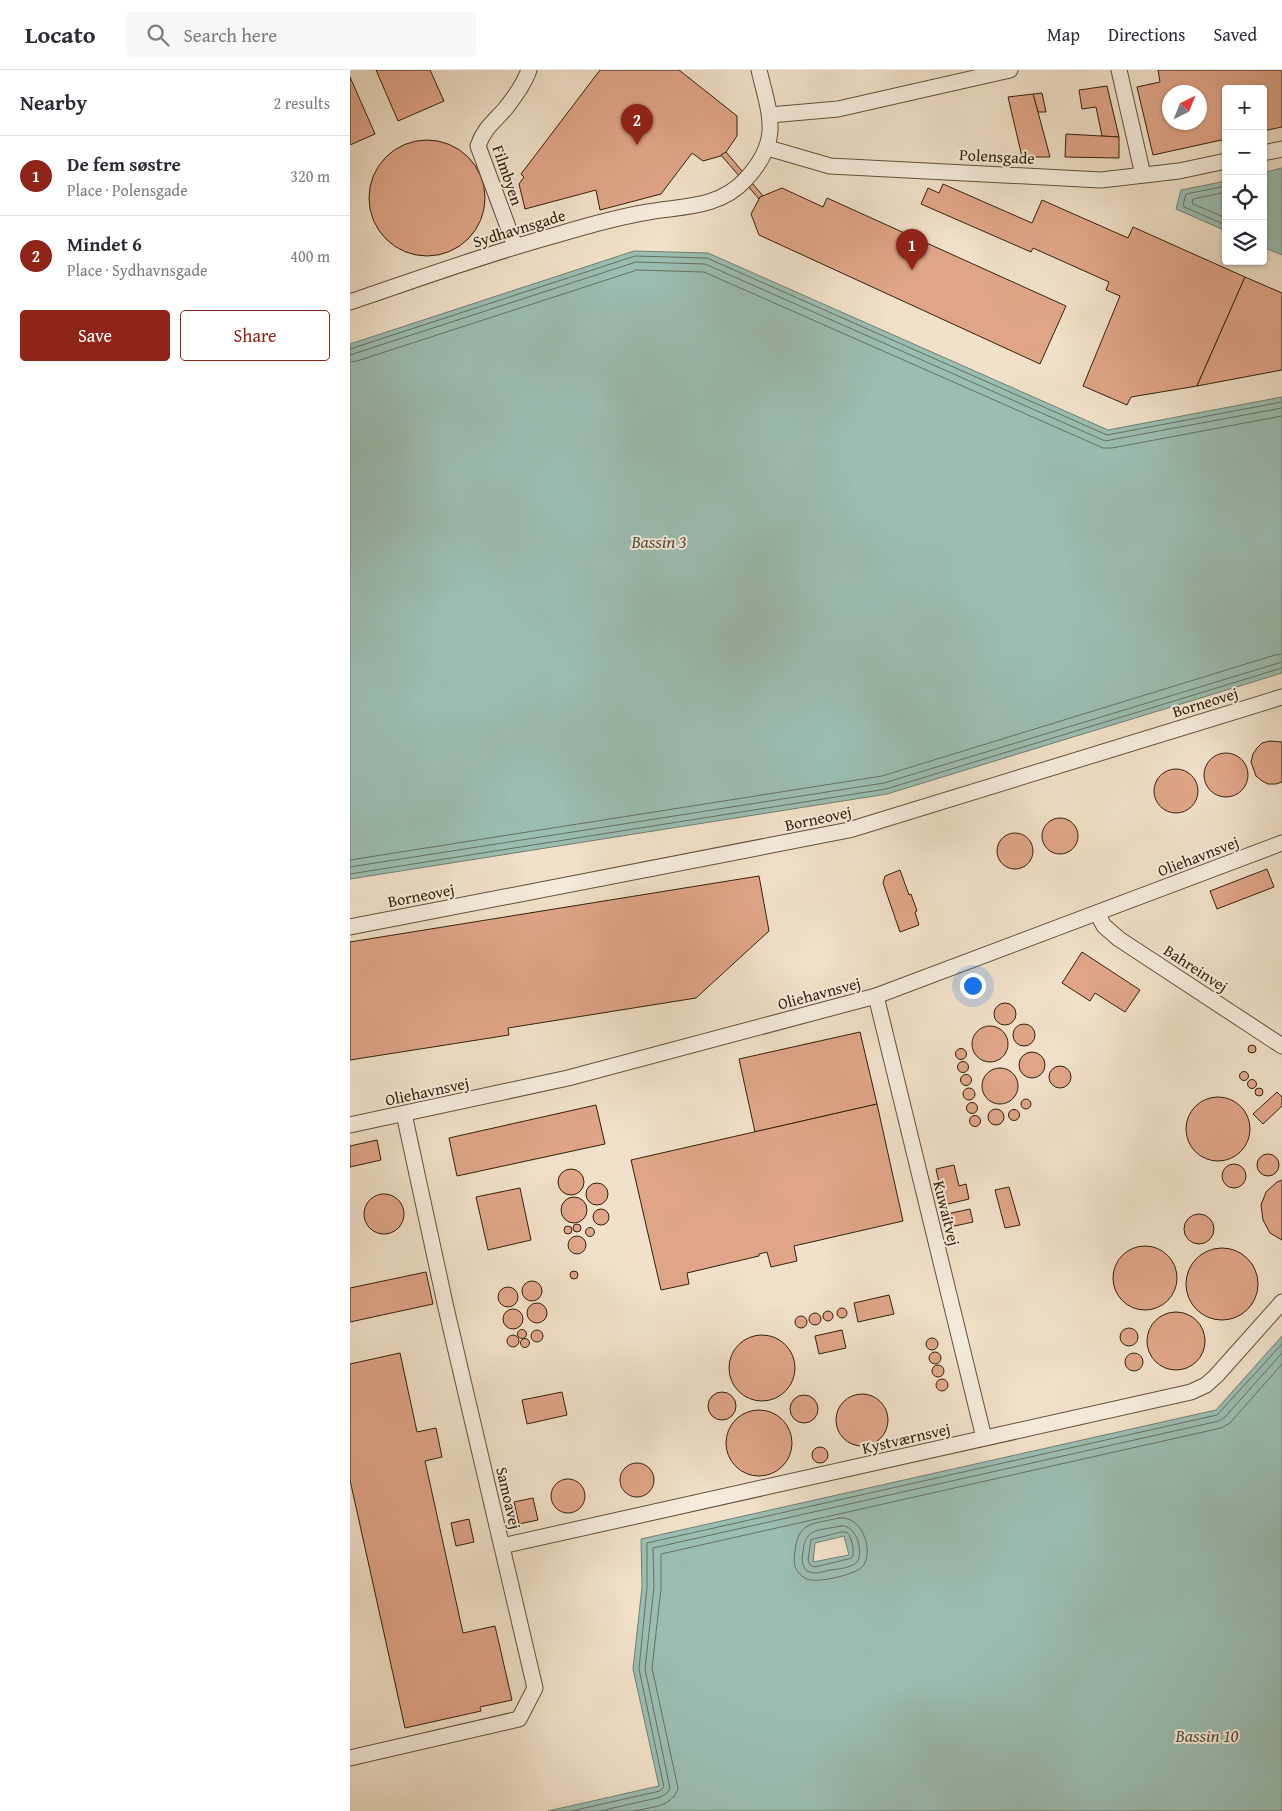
<!DOCTYPE html>
<meta charset="utf-8">
<style>
:root{--surface:#fff;--page:#f7f7f7;--text:#2b2b33;--muted:#7c7c81;--line:#e1e1e2;--accent:#8f2418}
body{margin:0;font-family:"Gentium Book Plus",serif;background:var(--page);color:var(--text)}
.controls{position:absolute;right:15px;top:15px;display:grid;overflow:hidden;border-radius:5px;box-shadow:0 1px 4px #0004}
.controls button{width:45px;height:45px;display:grid;place-items:center;padding:0;border:0;border-bottom:1px solid var(--line);background:var(--surface);color:var(--text);font:25px sans-serif}
.compass{position:absolute;left:812px;top:15px;width:45px;height:45px;border-radius:50%;background:var(--surface);box-shadow:0 1px 4px #0004;rotate:43deg}
.you{position:absolute;left:622px;top:915px;width:18px;height:18px;margin:-12px;border:4px solid #fff;border-radius:50%;background:#1a73e8;box-shadow:0 0 0 8px #1a73e833}
.badge{display:grid;place-items:center;width:32px;height:32px;border-radius:50%;background:var(--accent);color:#fff;font-size:16px;font-weight:700}
.pin{position:absolute;translate:-50% -41px;filter:drop-shadow(0 1px 2px #0008)}
.pin::after{content:'';position:absolute;top:26px;width:18px;height:15px;background:inherit;clip-path:polygon(0 0,100% 0,50% 100%)}
.list{margin:0;padding:0;list-style:none}
h2{display:flex;justify-content:space-between;align-items:center;height:65px;margin:0;padding:0 20px;font-size:21px}
h2 small{font-size:16px;font-weight:400;color:var(--muted)}
.list li{display:grid;grid-template-columns:32px 1fr auto;gap:15px;align-items:center;box-sizing:border-box;height:80px;padding:0 20px;border-top:1px solid var(--line)}
.list b{display:block;font-size:19px;white-space:nowrap}
.list p{margin:0;font-size:16px;white-space:nowrap;color:var(--muted)}
.list em{font-size:16px;font-style:normal;color:var(--muted)}
.actions{display:flex;gap:10px;padding:15px 20px}
.actions a{flex:1;padding:11px 0;border:1px solid var(--accent);border-radius:5px;text-align:center;font-size:18px;color:var(--accent)}
.actions .main{background:var(--accent);color:#fff}
.icon{flex:none;width:28px;height:28px;fill:none;stroke:currentColor;stroke-width:2;stroke-linecap:round;stroke-linejoin:round}
.map{position:relative;flex:none;width:932px;height:1741px;overflow:hidden}
header{display:flex;align-items:center;gap:30px;box-sizing:border-box;height:70px;padding:0 25px;background:var(--surface);border-bottom:1px solid var(--line)}
header strong{font-size:24px}
nav{display:flex;gap:28px;margin-inline-start:auto;font-size:18px}
.search{width:350px;height:45px;background:var(--page);display:flex;align-items:center;gap:12px;box-sizing:border-box;padding:0 18px;border-radius:5px;color:var(--muted);font-size:19px}
main{display:flex}
aside{flex:1;background:var(--surface)}
.map>svg:first-child{display:block}
.water{fill:#9bbeb3;stroke:#717f6f;fill-rule:evenodd}
.lines{fill:none;stroke-linecap:round;stroke-linejoin:round}
.shore{stroke:#66705e;stroke-width:1}
.building{fill:#e0a588;stroke:#32210a;fill-rule:evenodd}
.minor-casing{stroke:#62513a;stroke-width:17}
.minor{stroke:#f6ecdd;stroke-width:15}
.labels{text-anchor:middle;stroke-width:4;stroke-linejoin:round;paint-order:stroke}
.street-label{font-size:16px;fill:#32210a;stroke:#f6ecdd}
.water-label{font-size:18px;font-style:italic;fill:#52503d;stroke:#f6ecdd}
</style>
<header>
<strong>Locato</strong>
<div class="search"><svg class="icon" aria-label="search" viewBox="0 0 24 24"><circle cx="10" cy="10" r="6"/><path d="M15 15l6 6"/></svg>Search here</div>
<nav><a>Map</a><a>Directions</a><a>Saved</a></nav>
</header>
<main>
<aside>
<h2>Nearby<small>2 results</small></h2>
<ul class="list">
<li><span class="badge">1</span><div><b>De fem søstre</b><p>Place · Polensgade</p></div><em>320 m</em></li>
<li><span class="badge">2</span><div><b>Mindet 6</b><p>Place · Sydhavnsgade</p></div><em>400 m</em></li>
</ul>
<div class="actions"><a class="main">Save</a><a>Share</a></div>
</aside>
<div class="map">
<svg width="932" height="1741" viewBox="0 0 932 1741">
<rect width="100%" height="100%" fill="#f1e1ca"/>
<filter id="stains"><feTurbulence type="fractalNoise" baseFrequency=".004" numOctaves="4"/><feColorMatrix values="0 0 0 0 .2 0 0 0 0 .09 0 0 0 0 .02 0 0 0 .5 -.17"/></filter>
<radialGradient id="worn" r=".72"><stop offset=".6" stop-color="#630" stop-opacity="0"/><stop offset="1" stop-color="#630" stop-opacity=".3"/></radialGradient>
<!-- water -->
<g class="water">
<path d="M932,98V185L913,177V103Z"/>
<path d="M876,111V161L826,139L831,120Z"/>
<path d="M284,181L358,183L758,360L932,327V603L537,724L0,809V274Z"/>
<path d="M932,1266V1741H198L309,1716L283,1599L292,1517L291,1469L866,1340ZM494,1466L499,1485L463,1492L465,1473Z"/>
</g>
<g class="lines">
<!-- shore -->
<g class="shore">
<path d="M876,116L836,124L833,135L834,137L876,155"/>
<path d="M876,122L843,129L842,132L843,134L876,148"/>
<path d="M0,279L285,186L357,188L757,365L932,332"/>
<path d="M0,285L286,192L355,194L755,371L932,338"/>
<path d="M0,292L7,291L287,200L354,202L753,378H762L932,346"/>
<path d="M0,790L532,706L925,585L932,584"/>
<path d="M0,797L534,713L932,592"/>
<path d="M0,804L536,719L932,598"/>
<path d="M489,1448C513,1445 524,1482 513,1496C507,1504 472,1512 462,1510C457,1510 452,1507 449,1503C443,1497 444,1489 445,1481C448,1451 464,1454 489,1448Z"/>
<path d="M491,1456C507,1454 514,1484 507,1492C501,1498 488,1499 480,1500C472,1502 465,1505 457,1501C451,1495 452,1490 453,1482C455,1457 469,1461 491,1456Z"/>
<path d="M492,1462H497C502,1468 505,1481 502,1488L465,1497L460,1495L458,1490L461,1470Z"/>
<path d="M221,1741L310,1721L314,1717L289,1599L297,1517V1473L867,1345L932,1274"/>
<path d="M250,1741L311,1727L317,1723L320,1718L295,1599L304,1517L303,1478L869,1351L875,1347L932,1283"/>
<path d="M284,1741C301,1737 323,1737 328,1718L302,1598L311,1519V1484L871,1358L880,1353L932,1294"/>
</g>
</g>
<!-- building -->
<g class="building">
<path d="M26,0H80L94,31L48,51Z"/>
<path d="M250,0H329L387,46V66L374,85L353,91L342,83L311,124L250,140L246,120L175,139L169,114L174,107L171,104Z"/>
<path d="M808,0H932V57L913,61V19H876V69L803,85L787,17L810,12ZM819,22H849V52H819Z"/>
<path d="M0,7L25,64L0,75Z"/>
<path d="M757,16L769,67L752,66L746,37L732,39L729,20Z"/>
<path d="M692,23L696,42H688L683,24Z"/>
<path d="M683,24L688,42L700,87H672L658,27Z"/>
<path d="M716,64L769,67V88L715,87Z"/>
<circle cx="77" cy="128" r="58"/>
<path d="M376,82L413,126L409,129L371,85Z"/>
<path d="M593,114L682,153L692,130L778,168L783,157L895,207L847,316L781,327L777,335L733,316L770,226L756,220L759,212L683,178L681,182L571,134L578,118L589,123Z"/>
<path d="M432,118L473,137L477,128L716,236L690,294L409,165L401,144L410,127Z"/>
<path d="M895,207L932,223V300L847,316Z"/>
<path d="M920,671L932,672V712L926,714H918L912,711L906,706L901,692L903,684L907,678L912,673Z"/>
<circle cx="876" cy="705" r="22"/>
<circle cx="826" cy="721" r="22"/>
<circle cx="710" cy="766" r="18"/>
<circle cx="665" cy="781" r="18"/>
<path d="M917,799L924,817L867,839L860,821Z"/>
<path d="M550,800L559,825L561,824L567,841L565,842L569,855L550,862L533,813L535,806Z"/>
<path d="M409,806L419,861L346,928L158,958L159,965L0,990V872Z"/>
<path d="M732,882L790,920L775,942L745,923L740,931L712,913Z"/>
<circle cx="655" cy="944" r="11"/>
<circle cx="674" cy="965" r="11"/>
<circle cx="640" cy="974" r="18"/>
<path d="M510,962L527,1034L405,1062L389,989Z"/>
<circle cx="902" cy="979" r="4"/>
<circle cx="611" cy="984" r="5.5"/>
<circle cx="682" cy="995" r="13"/>
<circle cx="613" cy="997" r="5.5"/>
<circle cx="710" cy="1007" r="11"/>
<circle cx="650" cy="1016" r="18"/>
<circle cx="894" cy="1006" r="4.5"/>
<circle cx="616" cy="1010" r="5.5"/>
<circle cx="902" cy="1014" r="4.5"/>
<circle cx="619" cy="1024" r="6"/>
<circle cx="909" cy="1022" r="4"/>
<path d="M927,1022L932,1027V1036L913,1054L903,1044Z"/>
<circle cx="868" cy="1059" r="32"/>
<circle cx="676" cy="1034" r="5"/>
<circle cx="622" cy="1038" r="5.5"/>
<path d="M527,1034L553,1151L444,1176L447,1191L421,1197L417,1182L409,1184V1186L337,1203L339,1214L311,1220L281,1090Z"/>
<path d="M246,1035L255,1074L107,1106L99,1068Z"/>
<circle cx="646" cy="1047" r="8"/>
<circle cx="664" cy="1045" r="5.5"/>
<circle cx="625" cy="1051" r="5.5"/>
<path d="M27,1070L31,1090L0,1097V1076Z"/>
<circle cx="918" cy="1095" r="11"/>
<circle cx="884" cy="1106" r="12"/>
<path d="M604,1095L609,1116L616,1114L619,1129L594,1135L586,1099Z"/>
<circle cx="221" cy="1112" r="13"/>
<path d="M932,1110V1170L920,1163L913,1150L911,1135L916,1122L927,1112Z"/>
<circle cx="247" cy="1124" r="11"/>
<path d="M659,1117L670,1155L655,1158L645,1120Z"/>
<path d="M170,1118L181,1170L138,1180L126,1127Z"/>
<circle cx="34" cy="1144" r="20"/>
<circle cx="224" cy="1140" r="13"/>
<circle cx="251" cy="1147" r="8"/>
<path d="M620,1139L623,1152L600,1157L597,1144Z"/>
<circle cx="849" cy="1159" r="15"/>
<circle cx="227" cy="1158" r="4"/>
<circle cx="218" cy="1160" r="4"/>
<circle cx="240" cy="1162" r="4.5"/>
<circle cx="227" cy="1175" r="9"/>
<circle cx="795" cy="1208" r="32"/>
<circle cx="872" cy="1214" r="36"/>
<circle cx="224" cy="1205" r="4"/>
<path d="M76,1202L83,1234L0,1252V1218Z"/>
<circle cx="182" cy="1221" r="10"/>
<circle cx="158" cy="1227" r="10"/>
<path d="M539,1225L544,1244L508,1252L504,1233Z"/>
<circle cx="187" cy="1243" r="10"/>
<circle cx="492" cy="1243" r="5"/>
<circle cx="163" cy="1249" r="10"/>
<circle cx="478" cy="1246" r="5"/>
<circle cx="826" cy="1271" r="29"/>
<circle cx="465" cy="1249" r="6"/>
<circle cx="451" cy="1252" r="6"/>
<circle cx="779" cy="1267" r="9"/>
<circle cx="172" cy="1264" r="4.5"/>
<path d="M492,1260L496,1278L469,1284L465,1266Z"/>
<circle cx="187" cy="1266" r="6"/>
<circle cx="163" cy="1271" r="6"/>
<circle cx="412" cy="1298" r="33"/>
<circle cx="582" cy="1274" r="6"/>
<circle cx="175" cy="1273" r="4.5"/>
<circle cx="585" cy="1288" r="6"/>
<path d="M50,1283L67,1362L86,1358L92,1387L75,1391L113,1563L145,1556L162,1630L130,1637L131,1641L55,1658L0,1410V1294Z"/>
<circle cx="784" cy="1292" r="9"/>
<circle cx="588" cy="1301" r="6"/>
<circle cx="592" cy="1315" r="6"/>
<path d="M212,1322L217,1345L177,1354L172,1330Z"/>
<circle cx="372" cy="1336" r="14"/>
<circle cx="512" cy="1350" r="26"/>
<circle cx="454" cy="1339" r="14"/>
<circle cx="409" cy="1373" r="33"/>
<circle cx="470" cy="1385" r="8"/>
<circle cx="287" cy="1410" r="17"/>
<circle cx="218" cy="1426" r="17"/>
<path d="M183,1428L188,1450L169,1454L164,1432Z"/>
<path d="M119,1449L124,1472L106,1476L101,1453Z"/>
</g>
<g class="lines">
<defs>
<g id="minor">
<path d="M769,0L793,105"/>
<path d="M420,45L488,39L660,0"/>
<path d="M418,78L480,96L751,110L829,101L876,91"/>
<path d="M913,83L932,79"/>
<path d="M165,176L128,76C134,58 144,52 156,38C165,26 174,14 179,0"/>
<path d="M0,232C68,209 136,184 206,165C236,156 267,147 298,142C333,136 370,138 396,109C432,70 420,46 409,0"/>
<path d="M747,843L754,856L769,869L932,976"/>
<path d="M0,857L499,760L932,627"/>
<path d="M526,926L634,1368"/>
<path d="M0,1055L218,1008L526,926L932,773"/>
<path d="M152,1476L841,1322L856,1315L866,1306L932,1232"/>
<path d="M0,1688L169,1649L185,1618L96,1238L54,1044"/>
</g>
</defs>
<!-- minor casing -->
<use href="#minor" class="minor-casing"/>
<!-- minor -->
<use href="#minor" class="minor"/>
</g>
<g class="labels">
<!-- street labels -->
<g class="street-label">
<text transform="translate(647 86) rotate(3)" y="6">Polensgade</text>
<text transform="translate(158 105) rotate(71)" y="6">Filmbyen</text>
<text transform="translate(169 158) rotate(-17)" y="6">Sydhavnsgade</text>
<text transform="translate(855 632) rotate(-17)" y="6">Borneovej</text>
<text transform="translate(468 748) rotate(-12)" y="6">Borneovej</text>
<text transform="translate(848 786) rotate(-21)" y="6">Oliehavnsvej</text>
<text transform="translate(71 825) rotate(-11)" y="6">Borneovej</text>
<text transform="translate(846 898) rotate(33)" y="6">Bahreinvej</text>
<text transform="translate(469 923) rotate(-15)" y="6">Oliehavnsvej</text>
<text transform="translate(77 1021) rotate(-12)" y="6">Oliehavnsvej</text>
<text transform="translate(597 1143) rotate(76)" y="6">Kuwaitvej</text>
<text transform="translate(556 1368) rotate(-13)" y="6">Kystværnsvej</text>
<text transform="translate(159 1428) rotate(77)" y="6">Samoavej</text>
</g>
<!-- water labels -->
<g class="water-label">
<text x="309" y="478">Bassin 3</text>
<text x="857" y="1672">Bassin 10</text>
</g>
</g>
<rect width="100%" height="100%" filter="url(#stains)"/>
<rect width="100%" height="100%" fill="url(#worn)"/>
</svg>
<div class="controls">
<button>+</button>
<button>−</button>
<button><svg class="icon" aria-label="locate" viewBox="0 0 24 24"><circle cx="12" cy="12" r="6"/><path d="M12 2v4M12 18v4M2 12h4M18 12h4"/></svg></button>
<button><svg class="icon" aria-label="layers" viewBox="0 0 24 24"><path d="M12 4l9 5-9 5-9-5zM3 14l9 5 9-5"/></svg></button>
</div>
<svg class="compass" viewBox="-18 -18 36 36"><path d="M0-13l5 13h-10z" fill="#e53935"/><path d="M0 13l5-13h-10z" fill="#7c7c81"/></svg>
<div class="you"></div>
<div class="pin badge" style="left:562px;top:200px">1</div>
<div class="pin badge" style="left:287px;top:75px">2</div>
</div>
</main>
